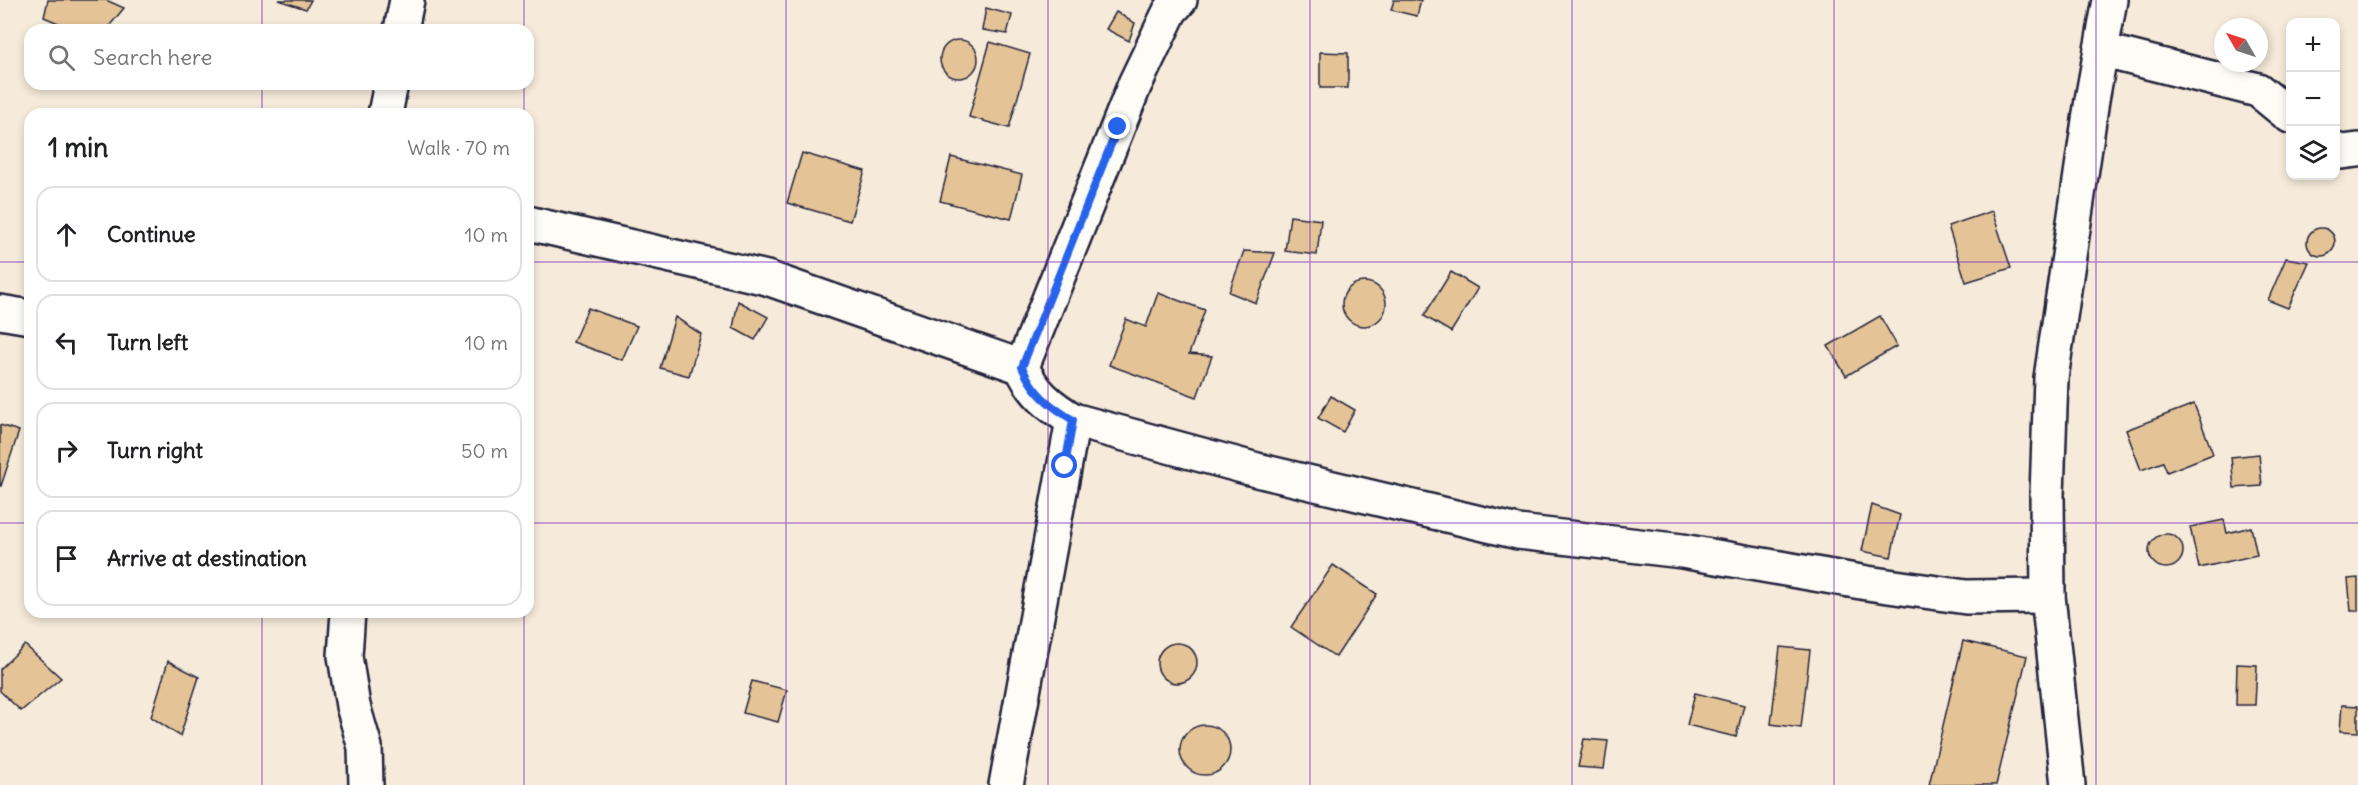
<!DOCTYPE html>
<meta charset="utf-8">
<style>
:root{--surface:#fff;--page:#f6f6f6;--text:#202124;--muted:#757577;--line:#e0e0e0}
body{margin:0;font-family:Delius,sans-serif;background:var(--page);color:var(--text)}
.controls{position:absolute;right:18px;top:18px;display:grid;overflow:hidden;border-radius:12px;box-shadow:0 3px 9px #0003}
.controls button{width:54px;height:54px;display:grid;place-items:center;padding:0;border:0;border-bottom:2px solid var(--line);background:var(--surface);color:var(--text);font:30px sans-serif}
.compass{position:absolute;left:2214px;top:18px;width:54px;height:54px;border-radius:50%;background:var(--surface);box-shadow:0 3px 9px #0003;rotate:309deg}
.stop{position:absolute;width:18px;height:18px;margin:-14px;border:4px solid #2563eb;border-radius:50%;background:#fff}
.stop.end{background:#2563eb;border-color:#fff;box-shadow:0 2px 6px #0008}
.list{margin:0;padding:0;list-style:none}
h2{display:flex;justify-content:space-between;align-items:center;height:78px;margin:0;padding:0 24px;font-size:26px}
h2 small{font-size:20px;font-weight:400;color:var(--muted)}
.list li{display:grid;grid-template-columns:39px 1fr auto;gap:18px;align-items:center;box-sizing:border-box;height:96px;margin:0 12px 12px;padding:0 12px;border:2px solid var(--line);border-radius:18px}
.list b{display:block;font-size:22px;white-space:nowrap}
.list em{font-size:20px;font-style:normal;color:var(--muted)}
.icon{flex:none;width:33px;height:33px;fill:none;stroke:currentColor;stroke-width:2;stroke-linecap:round;stroke-linejoin:round}
.map{position:relative;flex:none;width:2358px;height:785px;overflow:hidden}
.search{position:absolute;background:var(--surface);box-shadow:0 3px 9px #0003;left:24px;top:24px;width:510px;height:66px;display:flex;align-items:center;gap:15px;box-sizing:border-box;padding:0 21px;border-radius:18px;color:var(--muted);font-size:22px}
.panel{position:absolute;background:var(--surface);box-shadow:0 3px 9px #0003;left:24px;top:108px;width:510px;height:510px;border-radius:18px}
.map>svg:first-child{display:block}
.building{fill:#e4c497;stroke:#22223b;stroke-width:1.5}
.lines{fill:none;stroke-linecap:round;stroke-linejoin:round}
.minor-casing{stroke:#22223b;stroke-width:38}
.minor{stroke:#fdfcf7;stroke-width:33}
.route{stroke:#2563eb;stroke-width:8}
.grid{fill:none;stroke:#7b2cbf;stroke-width:1.5;stroke-opacity:0.55}
</style>
<div class="map">
<svg width="2358" height="785" viewBox="0 0 2358 785">
<rect width="100%" height="100%" fill="#f6ebda"/>
<filter id="ink" filterUnits="userSpaceOnUse"><feTurbulence type="fractalNoise" baseFrequency=".0167" numOctaves="2"/><feDisplacementMap in="SourceGraphic" scale="12" xChannelSelector="R" yChannelSelector="G"/><feConvolveMatrix kernelMatrix="1 2 1 2 8 2 1 2 1" color-interpolation-filters="sRGB"/></filter>
<g filter="url(#ink)">
<!-- building -->
<g class="building">
<path d="M48,0H106L124,8L106,30H75L44,17Z"/>
<path d="M278,0H311L306,9Z"/>
<path d="M1394,0H1421L1417,16L1391,10Z"/>
<path d="M986,8L1012,15L1007,34L982,30Z"/>
<path d="M1116,12L1135,23L1129,41L1106,29Z"/>
<circle cx="959" cy="59" r="19"/>
<path d="M990,42L1030,54L1009,128L969,117Z"/>
<path d="M1320,52L1348,53V88H1320Z"/>
<path d="M802,153L865,171L850,221L787,203Z"/>
<path d="M951,157L1022,175L1011,219L940,201Z"/>
<path d="M1992,211L2011,268L1966,282L1948,226Z"/>
<path d="M1290,216L1321,220L1317,255L1285,251Z"/>
<circle cx="2321" cy="242" r="14"/>
<path d="M1244,251L1275,253L1256,303L1229,292Z"/>
<path d="M2286,258L2309,262L2288,308L2268,300Z"/>
<path d="M1451,272L1478,288L1451,332L1424,316Z"/>
<circle cx="1364" cy="304" r="22"/>
<path d="M1158,293L1205,310L1189,354L1212,356L1197,397L1109,365L1126,319L1146,327Z"/>
<path d="M738,301L768,317L755,340L733,328Z"/>
<path d="M588,308L637,326L622,360L573,342Z"/>
<path d="M1880,316L1897,346L1846,376L1828,346Z"/>
<path d="M675,317L701,334L689,376L660,368Z"/>
<path d="M1331,396L1355,410L1343,432L1318,418Z"/>
<path d="M2194,404L2213,454L2167,472L2163,462L2141,470L2126,430Z"/>
<path d="M0,425L19,431L1,486H0Z"/>
<path d="M2259,454L2262,486L2234,488L2231,457Z"/>
<path d="M1872,505L1900,515L1891,557L1862,551Z"/>
<path d="M2224,520L2227,533L2251,527L2257,555L2199,568L2190,527Z"/>
<circle cx="2166" cy="551" r="17"/>
<path d="M1333,565L1377,594L1336,657L1291,627Z"/>
<path d="M2358,578V611H2351L2348,579Z"/>
<path d="M1963,641L2027,656L1996,785H1929Z"/>
<circle cx="1177" cy="663" r="20"/>
<path d="M25,645L61,678L21,711L0,691V669Z"/>
<path d="M1780,647L1810,650L1801,728L1771,724Z"/>
<path d="M168,661L199,677L180,736L151,717Z"/>
<path d="M2237,664L2257,665L2255,705H2236Z"/>
<path d="M752,681L787,690L778,722L743,713Z"/>
<path d="M1695,693L1744,705L1736,737L1687,725Z"/>
<path d="M2342,705L2358,706V732L2340,731Z"/>
<circle cx="1205" cy="750" r="25"/>
<path d="M1584,739L1608,741L1604,769L1578,767Z"/>
</g>
<g class="lines">
<defs>
<g id="minor">
<path d="M1180,0L1170,11L1135,84L1022,367C1033,393 1050,406 1073,420L1257,470L1518,532L1682,551L1867,583L1966,597L2048,596"/>
<path d="M401,30L407,0"/>
<path d="M2101,50L2258,90L2290,116"/>
<path d="M385,114L391,84"/>
<path d="M2336,150L2342,152L2358,150"/>
<path d="M528,223L767,278L1022,367"/>
<path d="M0,312L30,317"/>
<path d="M348,612L345,656L353,706L365,747L366,785"/>
<path d="M1006,785L1073,420"/>
<path d="M2068,785L2048,596L2047,495L2051,378L2092,100L2110,0"/>
</g>
</defs>
<!-- minor casing -->
<use href="#minor" class="minor-casing"/>
<!-- minor -->
<use href="#minor" class="minor"/>
</g>
</g>
<g class="lines" filter="url(#ink)">
<!-- route -->
<path class="route" d="M1065,466L1073,420C1050,406 1033,393 1022,367L1118,127"/>
</g>
<!-- grid -->
<path class="grid" d="M262,0V30M524,0V30M786,0V785M1048,0V785M1310,0V785M1572,0V785M1834,0V785M2096,0V785M262,84V114M524,84V114M0,262H30M528,262H2358M0,523H30M528,523H2358M262,612V785M524,612V785"/>
</svg>
<div class="controls">
<button>+</button>
<button>−</button>
<button><svg class="icon" aria-label="layers" viewBox="0 0 24 24"><path d="M12 4l9 5-9 5-9-5zM3 14l9 5 9-5"/></svg></button>
</div>
<svg class="compass" viewBox="-18 -18 36 36"><path d="M0-13l5 13h-10z" fill="#e53935"/><path d="M0 13l5-13h-10z" fill="#757577"/></svg>
<div class="stop" style="left:1065px;top:466px"></div>
<div class="stop end" style="left:1118px;top:127px"></div>
<div class="search"><svg class="icon" aria-label="search" viewBox="0 0 24 24"><circle cx="10" cy="10" r="6"/><path d="M15 15l6 6"/></svg>Search here</div>
<section class="panel">
<h2>1 min<small>Walk · 70 m</small></h2>
<ul class="list">
<li><svg class="icon" aria-label="ahead" viewBox="0 0 24 24"><path d="M12 20V5M6 11l6-6 6 6"/></svg><div><b>Continue</b></div><em>10 m</em></li>
<li><svg class="icon" aria-label="left" viewBox="0 0 24 24"><path d="M17 20v-9H6M10 6l-5 5 5 5"/></svg><div><b>Turn left</b></div><em>10 m</em></li>
<li><svg class="icon" aria-label="right" viewBox="0 0 24 24"><path d="M7 20v-9h11M14 6l5 5-5 5"/></svg><div><b>Turn right</b></div><em>50 m</em></li>
<li><svg class="icon" aria-label="arrive" viewBox="0 0 24 24"><path d="M6 21V4h12l-3 4 3 4H6"/></svg><div><b>Arrive at destination</b></div></li>
</ul>
</section>
</div>
